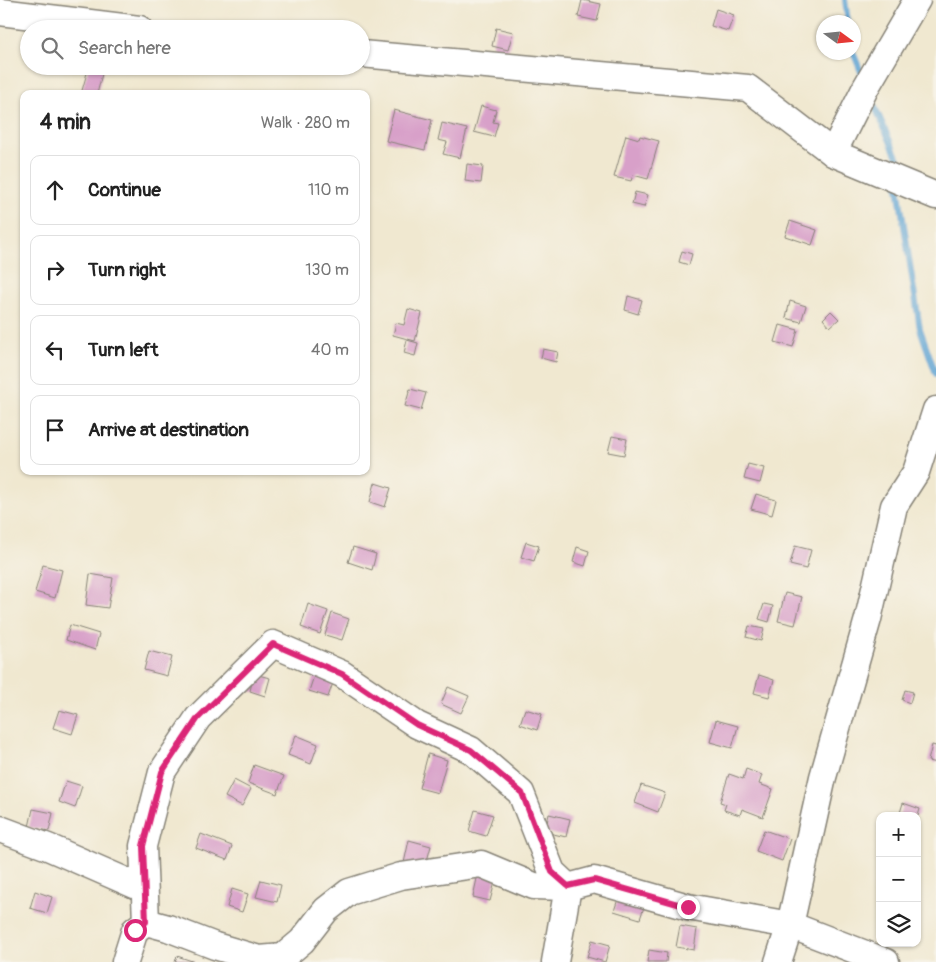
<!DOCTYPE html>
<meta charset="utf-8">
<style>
:root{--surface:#fff;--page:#f6f6f6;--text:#222;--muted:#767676;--line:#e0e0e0}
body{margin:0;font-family:Pangolin,sans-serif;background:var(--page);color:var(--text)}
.controls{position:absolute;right:15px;bottom:15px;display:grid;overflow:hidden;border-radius:10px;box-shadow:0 1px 4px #0004}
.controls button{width:45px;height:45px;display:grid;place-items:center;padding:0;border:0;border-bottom:1px solid var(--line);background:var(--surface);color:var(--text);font:25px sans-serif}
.compass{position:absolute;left:816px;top:15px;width:45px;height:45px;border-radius:50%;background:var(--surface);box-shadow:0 1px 4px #0004;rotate:105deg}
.stop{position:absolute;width:15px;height:15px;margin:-11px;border:4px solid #db2777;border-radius:50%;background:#fff}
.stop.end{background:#db2777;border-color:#fff;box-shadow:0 1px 5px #0008}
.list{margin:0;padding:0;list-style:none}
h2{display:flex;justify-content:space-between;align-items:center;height:65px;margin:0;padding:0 20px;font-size:21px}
h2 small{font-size:16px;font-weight:400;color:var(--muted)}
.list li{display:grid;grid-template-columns:32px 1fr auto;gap:15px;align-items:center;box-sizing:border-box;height:70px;margin:0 10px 10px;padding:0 10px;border:1px solid var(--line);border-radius:10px}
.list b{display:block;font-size:19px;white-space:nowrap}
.list em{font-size:16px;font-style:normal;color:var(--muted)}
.icon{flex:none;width:28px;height:28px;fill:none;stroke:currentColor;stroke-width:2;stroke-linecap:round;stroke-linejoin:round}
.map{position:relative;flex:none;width:936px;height:962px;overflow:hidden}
.search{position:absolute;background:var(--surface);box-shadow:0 1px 4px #0004;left:20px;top:20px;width:350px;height:55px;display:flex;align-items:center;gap:12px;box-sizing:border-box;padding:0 18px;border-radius:28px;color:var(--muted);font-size:19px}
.panel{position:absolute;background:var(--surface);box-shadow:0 1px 4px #0004;left:20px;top:90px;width:350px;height:385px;border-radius:10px}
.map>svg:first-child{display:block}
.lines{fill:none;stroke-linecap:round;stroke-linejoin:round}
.stream{stroke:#5da3d3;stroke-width:6}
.building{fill:#d8a0c9}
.minor-casing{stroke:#868276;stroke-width:29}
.minor{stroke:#fff;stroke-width:26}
.route{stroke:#db2777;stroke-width:6}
</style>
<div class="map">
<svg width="936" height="962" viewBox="0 0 936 962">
<rect width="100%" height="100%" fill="#f7f3e8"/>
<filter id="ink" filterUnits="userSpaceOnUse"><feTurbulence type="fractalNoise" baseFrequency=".02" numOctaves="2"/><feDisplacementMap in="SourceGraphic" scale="10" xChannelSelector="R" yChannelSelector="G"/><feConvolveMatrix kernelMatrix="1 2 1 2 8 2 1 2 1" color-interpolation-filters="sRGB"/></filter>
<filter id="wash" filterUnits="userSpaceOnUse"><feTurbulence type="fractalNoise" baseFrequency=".0096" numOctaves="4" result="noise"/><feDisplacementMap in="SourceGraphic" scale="20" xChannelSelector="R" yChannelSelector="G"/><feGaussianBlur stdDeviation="1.12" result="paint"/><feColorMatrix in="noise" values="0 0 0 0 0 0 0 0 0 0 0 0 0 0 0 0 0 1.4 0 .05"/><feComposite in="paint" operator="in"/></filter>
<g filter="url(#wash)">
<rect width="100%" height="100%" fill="#f0e8d0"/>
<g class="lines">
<!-- stream -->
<g class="stream">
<path d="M845,0L848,22"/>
<path d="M853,52L863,77"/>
<path d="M870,96L898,159L897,172"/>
<path d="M898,187L920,329L936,374"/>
</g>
</g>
<g id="blocks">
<!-- building -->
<g class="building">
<path d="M582,0L601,4L597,21L578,17Z"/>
<path d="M716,9L734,15L728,31L711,26Z"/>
<path d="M496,28L513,32L508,50L492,46Z"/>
<path d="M89,66H104L97,94H81Z"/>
<path d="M481,106L496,110L493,122L498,123L494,137L474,132Z"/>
<path d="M394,110L432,120L425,150L386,141Z"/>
<path d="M442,123L467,129L460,158L443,154L447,142L438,140Z"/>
<path d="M626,135L639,139L640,136L659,141L648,179L633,175L631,181L614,177Z"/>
<path d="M467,164L483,166L481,183L465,181Z"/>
<path d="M635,192L648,195L644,207L632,204Z"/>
<path d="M790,221L817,230L812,245L785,236Z"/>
<path d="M682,251L692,254L689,265L679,262Z"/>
<path d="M628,296L642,300L638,314L625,310Z"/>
<path d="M790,301L806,306L801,322L786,318Z"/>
<path d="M408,309L422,313L415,341L393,335L396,323L404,325Z"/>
<path d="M831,311L839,319L830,327L823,319Z"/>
<path d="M780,325L798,330L793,347L775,342Z"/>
<path d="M407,340L418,343L415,356L404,353Z"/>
<path d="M543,349L558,352L556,362L541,358Z"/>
<path d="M410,389L426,393L421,410L405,406Z"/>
<path d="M612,436L627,439L624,455L608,452Z"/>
<path d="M748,464L764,468L760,483L744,479Z"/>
<path d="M375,483L391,488L385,507L370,502Z"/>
<path d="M756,494L776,500L772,515L751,509Z"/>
<path d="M526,542L539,546L534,561L521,557Z"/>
<path d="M795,546L811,550L806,569L790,565Z"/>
<path d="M353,547L376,554L372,570L348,562Z"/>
<path d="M577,547L589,551L585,566L573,562Z"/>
<path d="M43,565L62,570L55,598L35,592Z"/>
<path d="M90,574L113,578L108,608L86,605Z"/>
<path d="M785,593L802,597L795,625L778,621Z"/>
<path d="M308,604L328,611L320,634L301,627Z"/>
<path d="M764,604L773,606L769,622L759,619Z"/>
<path d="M332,613L349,619L342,640L325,635Z"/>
<path d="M70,625L99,634L95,650L66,640Z"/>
<path d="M749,626L764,629L761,641L746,637Z"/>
<path d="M149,651L172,657L167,676L144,670Z"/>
<path d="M315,673L334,680L328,697L309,691Z"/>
<path d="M254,674L270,678L265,696L250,691Z"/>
<path d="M759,675L774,680L769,697L754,693Z"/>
<path d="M448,687L469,696L461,713L441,704Z"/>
<path d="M905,690L913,692L910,703L902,700Z"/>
<path d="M525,709L542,714L537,730L520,724Z"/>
<path d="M59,710L78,715L72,734L53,728Z"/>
<path d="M716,720L738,726L732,748L710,742Z"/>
<path d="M296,735L318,744L311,764L288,755Z"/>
<path d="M932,745L936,746V763L928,761Z"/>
<path d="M428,754L447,760L438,793L419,788Z"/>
<path d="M254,765L284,776L277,794L248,783Z"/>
<path d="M746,769L762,775L759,784L773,789L763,817L742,809L740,815L724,810L726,804L720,802L729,774L743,779Z"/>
<path d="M234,780L251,789L242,806L225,797Z"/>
<path d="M66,781L82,786L75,808L59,802Z"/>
<path d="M641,785L665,793L658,812L635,803Z"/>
<path d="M903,803L920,809L918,816H899Z"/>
<path d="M33,809L53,813L49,831L29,827Z"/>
<path d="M475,810L493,815L486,836L469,831Z"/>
<path d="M549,814L570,819L566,837L545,832Z"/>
<path d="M764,830L790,839L782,861L756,851Z"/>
<path d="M201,834L232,846L227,860L196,848Z"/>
<path d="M409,840L431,846L425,868L404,863Z"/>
<path d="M478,874L496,878L490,901L473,897Z"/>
<path d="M261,880L281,885L277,902L256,897Z"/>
<path d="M232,889L248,894L242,912L227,907Z"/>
<path d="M35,891L52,897L47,913L30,908Z"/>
<path d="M619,896L645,904L640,919L614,911Z"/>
<path d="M680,926L697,929L694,950L676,947Z"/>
<path d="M592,940L610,945L605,962L587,957Z"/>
<path d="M649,950L667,953L666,962H647Z"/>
<path d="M177,956L195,962H175Z"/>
</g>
</g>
</g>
<g filter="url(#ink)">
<use href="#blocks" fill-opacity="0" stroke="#868276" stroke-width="1"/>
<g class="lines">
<defs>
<g id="minor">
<path d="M0,12L139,29"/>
<path d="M361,54L748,88L833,153L936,196"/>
<path d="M833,153L866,87L917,0"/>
<path d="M0,829L48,847L144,889"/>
<path d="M146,922L143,846L162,772L198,718L273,644L342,674L417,725L471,750L521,793L552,872L568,887L555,962"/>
<path d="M125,962L135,930L146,922L168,928L215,946L259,959L283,957L302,941L326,910L349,892L401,876L481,864L534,886L568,887L594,880L688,907L790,925L886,962"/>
<path d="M778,962L790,925L823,777L868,619L894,506L916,472L936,410"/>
</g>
</defs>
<!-- minor casing -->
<use href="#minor" class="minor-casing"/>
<!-- minor -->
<use href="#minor" class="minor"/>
</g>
</g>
<g class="lines" filter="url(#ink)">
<!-- route -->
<path class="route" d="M135,930L146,922L143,846L162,772L198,718L273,644L342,674L417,725L471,750L522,793L552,872L568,886L594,880L688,907"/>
</g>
</svg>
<div class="controls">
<button>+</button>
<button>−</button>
<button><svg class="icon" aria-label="layers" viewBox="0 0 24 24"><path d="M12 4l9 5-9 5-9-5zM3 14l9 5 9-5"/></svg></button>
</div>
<svg class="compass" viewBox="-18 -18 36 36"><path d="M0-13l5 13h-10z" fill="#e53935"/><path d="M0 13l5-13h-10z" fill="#767676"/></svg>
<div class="stop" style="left:135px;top:930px"></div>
<div class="stop end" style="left:688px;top:907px"></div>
<div class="search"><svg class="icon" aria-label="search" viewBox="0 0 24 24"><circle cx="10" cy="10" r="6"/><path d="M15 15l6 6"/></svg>Search here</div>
<section class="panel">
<h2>4 min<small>Walk · 280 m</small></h2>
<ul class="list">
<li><svg class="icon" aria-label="ahead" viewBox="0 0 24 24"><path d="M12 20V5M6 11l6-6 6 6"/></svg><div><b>Continue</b></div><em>110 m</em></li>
<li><svg class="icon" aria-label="right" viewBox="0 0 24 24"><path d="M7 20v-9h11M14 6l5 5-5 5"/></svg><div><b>Turn right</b></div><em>130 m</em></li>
<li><svg class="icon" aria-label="left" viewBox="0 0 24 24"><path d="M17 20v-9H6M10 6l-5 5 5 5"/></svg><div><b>Turn left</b></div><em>40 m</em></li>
<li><svg class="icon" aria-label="arrive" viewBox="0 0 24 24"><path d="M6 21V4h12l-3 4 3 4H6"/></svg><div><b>Arrive at destination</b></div></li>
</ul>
</section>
</div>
